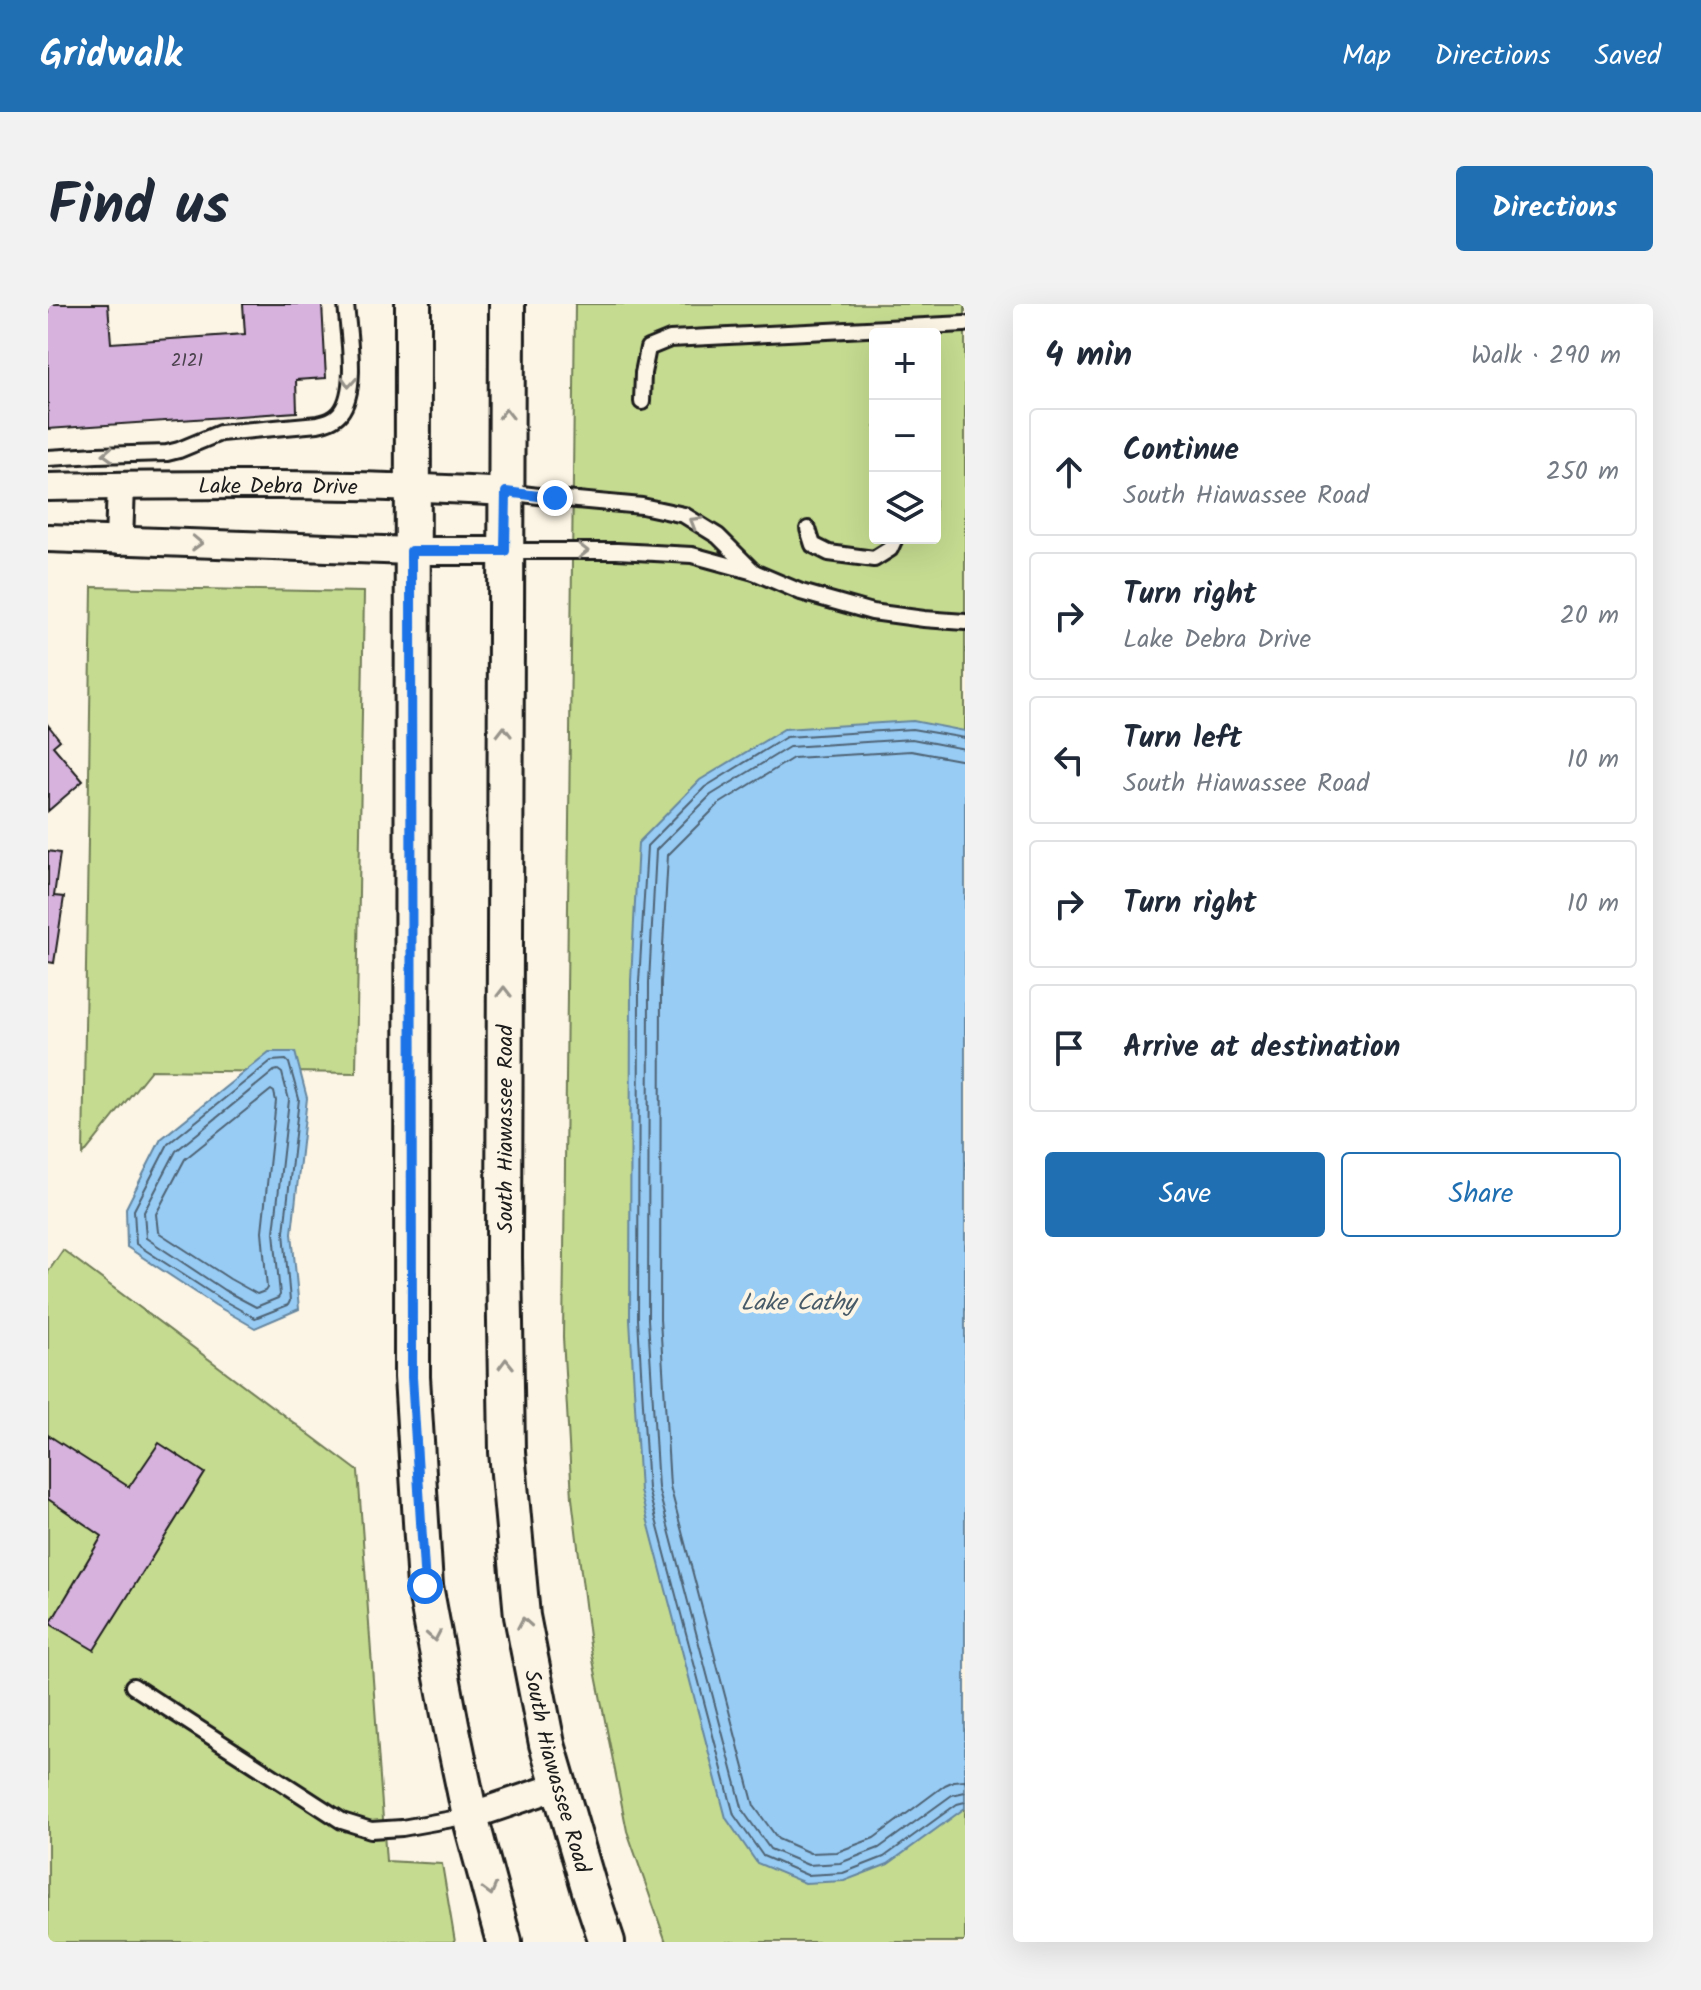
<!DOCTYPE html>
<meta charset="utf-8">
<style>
:root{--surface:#fff;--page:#f2f2f3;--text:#1f2937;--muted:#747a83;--line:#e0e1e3;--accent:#1f6fb2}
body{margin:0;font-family:Kalam,sans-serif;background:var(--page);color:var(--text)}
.controls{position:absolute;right:24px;top:24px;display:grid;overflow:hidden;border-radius:8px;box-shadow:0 8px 32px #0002}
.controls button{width:72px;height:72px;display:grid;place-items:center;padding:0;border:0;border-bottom:2px solid var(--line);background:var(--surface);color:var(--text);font:40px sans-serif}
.stop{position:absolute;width:24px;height:24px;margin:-18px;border:6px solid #1a73e8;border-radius:50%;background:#fff}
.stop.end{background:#1a73e8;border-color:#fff;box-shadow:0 2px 8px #0008}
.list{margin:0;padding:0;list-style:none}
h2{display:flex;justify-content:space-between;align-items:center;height:104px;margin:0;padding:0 32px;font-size:34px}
h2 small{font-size:26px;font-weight:400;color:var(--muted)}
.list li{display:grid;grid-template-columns:52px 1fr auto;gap:24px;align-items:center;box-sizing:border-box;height:128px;margin:0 16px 16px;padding:0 16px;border:2px solid var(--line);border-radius:8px}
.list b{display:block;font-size:30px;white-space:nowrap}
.list p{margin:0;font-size:26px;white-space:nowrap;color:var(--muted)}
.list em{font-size:26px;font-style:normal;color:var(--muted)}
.actions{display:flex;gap:16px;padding:24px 32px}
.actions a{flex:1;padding:18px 0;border:2px solid var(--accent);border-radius:8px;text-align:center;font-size:28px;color:var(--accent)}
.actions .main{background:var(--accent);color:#fff}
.icon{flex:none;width:44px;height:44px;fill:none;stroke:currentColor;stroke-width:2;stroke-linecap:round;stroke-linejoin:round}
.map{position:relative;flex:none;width:917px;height:1638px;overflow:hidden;border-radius:8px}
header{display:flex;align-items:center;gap:48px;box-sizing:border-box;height:112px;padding:0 40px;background:var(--accent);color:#fff}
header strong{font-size:38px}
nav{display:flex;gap:44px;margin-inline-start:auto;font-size:28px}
.intro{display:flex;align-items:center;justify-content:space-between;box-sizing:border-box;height:192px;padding:0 48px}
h1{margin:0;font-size:56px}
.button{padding:20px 36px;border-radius:8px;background:var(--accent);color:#fff;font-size:28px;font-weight:700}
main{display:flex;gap:48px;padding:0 48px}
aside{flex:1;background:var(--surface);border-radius:8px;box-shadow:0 8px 32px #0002}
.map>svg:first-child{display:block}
.green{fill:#c5db90;stroke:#707c56;stroke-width:2;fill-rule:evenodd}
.water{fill:#98ccf5;stroke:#66869e;stroke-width:2}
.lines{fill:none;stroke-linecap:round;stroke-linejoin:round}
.shore{stroke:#4e6273;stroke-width:2}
.building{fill:#d6b2dd;stroke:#1c1c1c;stroke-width:2}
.service-casing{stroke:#1c1c1c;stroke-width:20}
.minor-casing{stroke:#1c1c1c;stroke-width:32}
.tertiary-casing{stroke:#1c1c1c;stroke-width:40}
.service{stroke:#fcf5e5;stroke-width:14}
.minor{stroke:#fcf5e5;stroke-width:26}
.tertiary{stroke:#fcf5e5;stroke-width:34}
.oneway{stroke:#97938b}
.route{stroke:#1a73e8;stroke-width:10}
.labels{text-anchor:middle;stroke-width:8;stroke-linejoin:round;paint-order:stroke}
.number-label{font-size:18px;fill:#4a424c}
.street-label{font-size:22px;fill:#1c1c1c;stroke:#fcf5e5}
.water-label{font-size:24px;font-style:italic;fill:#475a68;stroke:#fcf5e5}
</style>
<header>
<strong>Gridwalk</strong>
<nav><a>Map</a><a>Directions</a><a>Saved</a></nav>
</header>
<div class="intro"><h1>Find us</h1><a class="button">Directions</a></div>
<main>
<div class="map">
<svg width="917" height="1638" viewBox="0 0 917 1638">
<rect width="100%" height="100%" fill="#fcf5e5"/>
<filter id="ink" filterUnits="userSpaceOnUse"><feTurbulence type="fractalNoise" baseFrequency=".0125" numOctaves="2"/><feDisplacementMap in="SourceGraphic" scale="16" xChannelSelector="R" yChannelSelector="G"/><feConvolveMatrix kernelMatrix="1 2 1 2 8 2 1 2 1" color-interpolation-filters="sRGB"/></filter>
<g filter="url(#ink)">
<!-- green -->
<g class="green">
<path d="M527,0H917V1638H618L579,1527L542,1341L524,1194L515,1033ZM827,30H887V234H827Z"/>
<path d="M44,283L316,288L308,769L103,766L35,851Z"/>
<path d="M15,946L310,1167L338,1557L394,1560L407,1638H0V968Z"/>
</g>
<!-- water -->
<g class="water">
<path d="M865,417L917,427V1504L840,1560L796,1577L757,1579L709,1559L678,1514L592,1187L582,1016L583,677L590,539L652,476L736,425Z"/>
<path d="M221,748H247L259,794L244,929L251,1005L207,1024L167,1001L79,943L78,904L113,835Z"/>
</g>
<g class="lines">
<!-- shore -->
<g class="shore">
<path d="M917,434L864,425L738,433L657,483L599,542L591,678L590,1015L600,1185L686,1511L715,1552L759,1571L795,1569L836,1553L909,1500L917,1498"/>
<path d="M917,445L864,435L741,443L663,491L608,546L601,678L600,1015L610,1184L695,1507L722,1545L760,1561L792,1559L831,1544L904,1491L917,1488"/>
<path d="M917,457L863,447L745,454L671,500L620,551L613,678L612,1015L622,1182L706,1502L730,1535L762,1549L789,1548L826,1534L897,1481L906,1477L917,1476"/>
<path d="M238,756L241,759L251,795L236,928L242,997L240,1001L207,1014L171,994L88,940L86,906L120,840L223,757Z"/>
<path d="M230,766L234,769L241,796L226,928L232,991L230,994L208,1003L176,986L98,934L96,908L128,847L226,767Z"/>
<path d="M223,786L226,788L228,797L214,927L219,984L217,987L209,990L182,975L110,928L108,910L137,855Z"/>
</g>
</g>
<!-- building -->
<g class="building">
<path d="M0,0H60L63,39L197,30L195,0H274L278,74L248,76L249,108L0,125Z"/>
<path d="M0,421L12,436L5,442L35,477L0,507Z"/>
<path d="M0,547L12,549L6,592L16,593L6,659L0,658Z"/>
<path d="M0,1131L81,1183L111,1139L157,1169L46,1346L2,1320L54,1232L0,1195Z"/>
</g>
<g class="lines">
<defs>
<g id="service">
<path d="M594,98L595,69L600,44L622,35L917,20"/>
<path d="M0,154L49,151L119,149L131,146L172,129L270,120C279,118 286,116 292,109C311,86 300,28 298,0"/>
<path d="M458,188L507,194L594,202L636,211L670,232L706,268"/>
<path d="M760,225L765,241L781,249L826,255L842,245L847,234"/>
<path d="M457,247H569L644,251L706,268L753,288L824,308L876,315L917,318"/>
<path d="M85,1382L294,1517L323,1526L354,1524L421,1512"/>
</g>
<g id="minor">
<path id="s1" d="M0,183C153,180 305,179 458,188"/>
<path d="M0,234L363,247H457"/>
<path d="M71,237L73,182"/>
<path d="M422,1512L511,1482"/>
</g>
<g id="tertiary">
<path d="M365,0L364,1073L377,1282L403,1421L422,1512L456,1638"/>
<path id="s2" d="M459,0L456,953L459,1148L474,1312L499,1440L542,1587L559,1638"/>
</g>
</defs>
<!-- service casing -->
<use href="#service" class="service-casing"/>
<!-- minor casing -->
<use href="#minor" class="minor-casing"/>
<!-- tertiary casing -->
<use href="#tertiary" class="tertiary-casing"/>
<!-- service -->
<use href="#service" class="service"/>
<!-- minor -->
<use href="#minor" class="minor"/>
<!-- tertiary -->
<use href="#tertiary" class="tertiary"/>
</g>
<!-- one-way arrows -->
<defs><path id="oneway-chevron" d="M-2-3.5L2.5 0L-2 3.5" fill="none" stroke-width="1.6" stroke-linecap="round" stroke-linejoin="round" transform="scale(2)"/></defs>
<g class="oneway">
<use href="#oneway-chevron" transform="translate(301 78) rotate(94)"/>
<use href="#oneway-chevron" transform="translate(458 110) rotate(-90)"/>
<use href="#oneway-chevron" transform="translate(60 150) rotate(178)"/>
<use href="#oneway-chevron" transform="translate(647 218) rotate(-149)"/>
<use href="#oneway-chevron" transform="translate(149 239) rotate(2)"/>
<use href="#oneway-chevron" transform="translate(535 247)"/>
<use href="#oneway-chevron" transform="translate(456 428) rotate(-90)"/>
<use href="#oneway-chevron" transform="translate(456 688) rotate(-90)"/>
<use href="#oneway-chevron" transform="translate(458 1060) rotate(-91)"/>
<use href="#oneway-chevron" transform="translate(476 1319) rotate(-100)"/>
<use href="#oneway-chevron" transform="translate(386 1332) rotate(80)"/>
<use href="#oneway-chevron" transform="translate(442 1586) rotate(75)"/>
</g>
</g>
<g class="lines" filter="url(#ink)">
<!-- route -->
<path class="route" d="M377,1282L364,1073L363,247H457L458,188L507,194"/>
</g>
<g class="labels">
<!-- number labels -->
<g class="number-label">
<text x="139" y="62">2121</text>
</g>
<!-- street labels -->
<g class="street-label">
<text dy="8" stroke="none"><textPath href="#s1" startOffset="230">Lake Debra Drive</textPath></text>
<text transform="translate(456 825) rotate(-90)" y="8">South Hiawassee Road</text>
<text dy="8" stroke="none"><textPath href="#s2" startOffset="1472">South Hiawassee Road</textPath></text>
</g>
<!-- water labels -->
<g class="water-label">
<text x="750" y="1006">Lake Cathy</text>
</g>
</g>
</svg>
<div class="controls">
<button>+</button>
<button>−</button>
<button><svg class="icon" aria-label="layers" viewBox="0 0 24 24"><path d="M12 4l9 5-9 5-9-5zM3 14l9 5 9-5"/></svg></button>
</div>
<div class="stop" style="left:377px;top:1282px"></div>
<div class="stop end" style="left:507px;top:194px"></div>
</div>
<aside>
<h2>4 min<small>Walk · 290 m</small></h2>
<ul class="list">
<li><svg class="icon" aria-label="ahead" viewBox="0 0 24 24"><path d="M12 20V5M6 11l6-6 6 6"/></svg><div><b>Continue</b><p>South Hiawassee Road</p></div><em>250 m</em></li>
<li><svg class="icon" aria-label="right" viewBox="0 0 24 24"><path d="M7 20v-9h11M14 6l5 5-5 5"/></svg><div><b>Turn right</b><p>Lake Debra Drive</p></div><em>20 m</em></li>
<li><svg class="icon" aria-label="left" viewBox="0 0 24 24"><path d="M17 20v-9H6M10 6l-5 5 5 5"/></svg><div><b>Turn left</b><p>South Hiawassee Road</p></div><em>10 m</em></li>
<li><svg class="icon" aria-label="right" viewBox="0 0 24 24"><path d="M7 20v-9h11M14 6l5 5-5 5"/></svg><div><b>Turn right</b></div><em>10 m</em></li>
<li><svg class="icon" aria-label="arrive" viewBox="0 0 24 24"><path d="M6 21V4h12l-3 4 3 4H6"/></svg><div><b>Arrive at destination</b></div></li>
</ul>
<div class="actions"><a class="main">Save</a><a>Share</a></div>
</aside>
</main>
